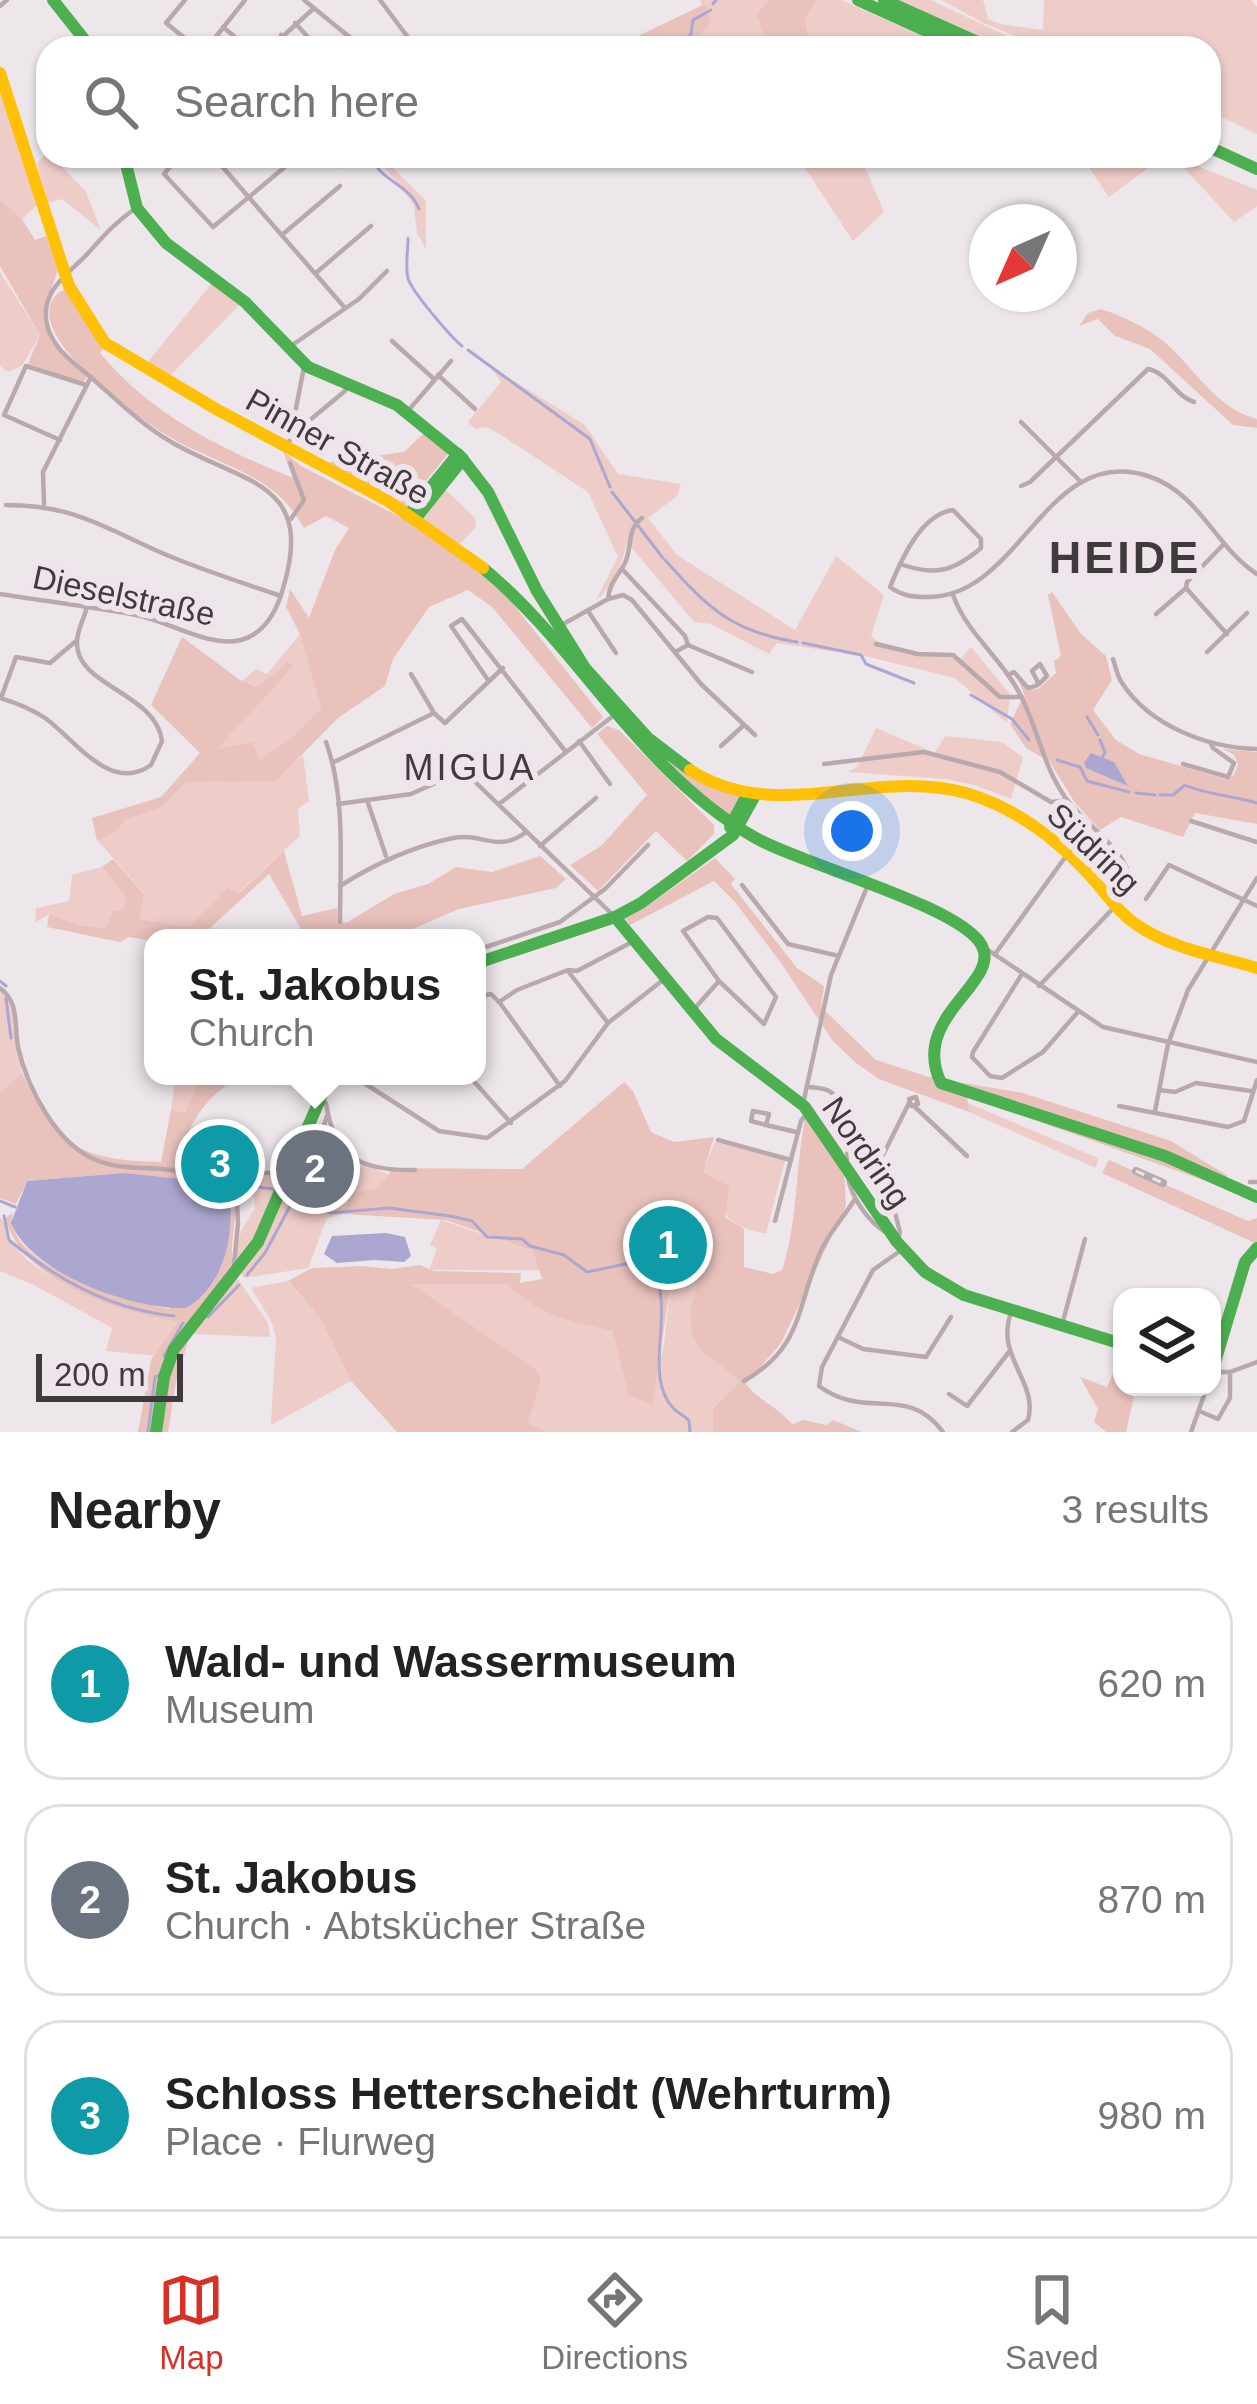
<!DOCTYPE html>
<meta charset="utf-8">
<style>
:root{--surface:#fff;--page:#f6f6f6;--text:#222;--muted:#767676;--line:#e0e0e0;--accent:#d93025}
body{margin:0;font-family:Arial,sans-serif;background:var(--page);color:var(--text)}
.controls{position:absolute;right:36px;bottom:36px;display:grid;overflow:hidden;border-radius:24px;box-shadow:0 3px 9px #0004}
.controls button{width:108px;height:108px;display:grid;place-items:center;padding:0;border:0;border-bottom:3px solid var(--line);background:var(--surface);color:var(--text);font:60px sans-serif}
.compass{position:absolute;left:969px;top:204px;width:108px;height:108px;border-radius:50%;background:var(--surface);box-shadow:0 3px 9px #0004;rotate:225deg}
.scale{position:absolute;left:36px;bottom:30px;width:147px;box-sizing:border-box;padding-left:12px;border:6px solid #3f3b3d;border-top:0;font-size:33px;line-height:42px;white-space:nowrap;color:#3f3b3d;-webkit-text-stroke:9px #f0e4ec;paint-order:stroke}
.you{position:absolute;left:852px;top:831px;width:42px;height:42px;margin:-30px;border:9px solid #fff;border-radius:50%;background:#1a73e8;box-shadow:0 0 0 18px #1a73e833}
.badge{display:grid;place-items:center;width:78px;height:78px;border-radius:50%;background:var(--accent);color:#fff;font-size:39px;font-weight:700}
.pin{position:absolute;translate:-50% -50%;border:6px solid #fff;box-shadow:0 3px 12px #0006}
.popup{position:absolute;left:144px;top:929px;width:342px;height:156px;box-sizing:border-box;display:grid;place-content:center;border-radius:24px;background:var(--surface);filter:drop-shadow(0 3px 9px #0005);font-size:39px;white-space:nowrap;color:var(--muted)}
.popup b{font-size:45px;color:var(--text)}
.popup::after{content:'';position:absolute;left:50%;top:100%;margin-left:-24px;border:24px solid transparent;border-top-color:var(--surface)}
.list{margin:0;padding:0;list-style:none}
h2{display:flex;justify-content:space-between;align-items:center;height:156px;margin:0;padding:0 48px;font-size:51px}
h2 small{font-size:39px;font-weight:400;color:var(--muted)}
.list li{display:grid;grid-template-columns:78px 1fr auto;gap:36px;align-items:center;box-sizing:border-box;height:192px;margin:0 24px 24px;padding:0 24px;border:3px solid var(--line);border-radius:36px}
.list b{display:block;font-size:45px;white-space:nowrap}
.list p{margin:0;font-size:39px;white-space:nowrap;color:var(--muted)}
.list em{font-size:39px;font-style:normal;color:var(--muted)}
.icon{flex:none;width:66px;height:66px;fill:none;stroke:currentColor;stroke-width:2;stroke-linecap:round;stroke-linejoin:round}
.map{position:relative;flex:none;width:1257px;height:1432px;overflow:hidden}
.search{position:absolute;background:var(--surface);box-shadow:0 3px 9px #0004;left:36px;right:36px;top:36px;height:132px;display:flex;align-items:center;gap:30px;box-sizing:border-box;padding:0 42px;border-radius:36px;color:var(--muted);font-size:45px}
.sheet{height:804px;background:var(--surface)}
nav{display:flex;justify-content:space-around;align-items:center;box-sizing:border-box;height:168px;border-top:3px solid var(--line);background:var(--surface);font-size:33px;color:var(--muted)}
nav a{display:grid;justify-items:center;gap:6px}
nav .on{color:var(--accent)}
.map>svg:first-child{display:block}
.green{fill:#eeccc7}
.forest{fill:#eac2bc}
.water{fill:#aca7d0}
.lines{fill:none;stroke-linecap:round;stroke-linejoin:round}
.stream{stroke:#aca7d0;stroke-width:3}
.street{stroke:#b9a9ac;stroke-width:4.5}
.fast{stroke:#4caf50;stroke-width:12}
.slow{stroke:#ffc107;stroke-width:12}
.rail-casing{stroke:#b6acaf;stroke-width:8}
.rail{stroke:#f0e4ec;stroke-width:3;stroke-dasharray:9;stroke-linecap:butt}
.labels{text-anchor:middle;stroke-width:12;stroke-linejoin:round;paint-order:stroke}
.street-label{font-size:33px;fill:#3f3b3d;stroke:#f0e4ec}
.neighbourhood-label{font-size:36px;letter-spacing:3px;fill:#3f3b3d;stroke:#f0e4ec}
.district-label{font-size:45px;font-weight:bold;letter-spacing:3px;fill:#3f3b3d;stroke:#f0e4ec}
</style>
<div class="map">
<svg width="1257" height="1432" viewBox="0 0 1257 1432">
<rect width="100%" height="100%" fill="#ede7eb"/>
<!-- green -->
<g class="green">
<path d="M700,0H768L757,14L767,48H688L711,24Z"/>
<path d="M817,0H841L949,48H810L805,18Z"/>
<path d="M898,0H931L1032,48H1007Z"/>
<path d="M942,0H983L988,19L1000,24L1043,30L1044,0H1251L1257,7V134L1209,111V48H1044L983,23Z"/>
<path d="M0,88L38,204L22,219L0,200Z"/>
<path d="M48,152L86,192L101,230L62,199L48,203L37,163Z"/>
<path d="M797,156H860L884,212L853,241Z"/>
<path d="M1081,156H1164L1109,197Z"/>
<path d="M1173,156L1257,190V206L1234,222Z"/>
<path d="M387,162L426,201V249L417,233L414,205L385,167Z"/>
<path d="M0,272L40,335L22,366L8,372L0,366Z"/>
<path d="M212,283L239,305L170,376L147,363Z"/>
<path d="M490,366L585,425L618,474L681,484L677,496L648,518L677,555L795,630L836,556L884,595L871,636C898,659 932,649 961,659L971,647L1010,694L1007,723L955,678L864,656L777,643L769,654L711,624L694,622L627,542C623,561 613,588 596,600L618,557L588,492L498,433L486,427L475,429L468,422L501,382Z"/>
<path d="M444,488L475,518L476,527L460,544L421,519Z"/>
<path d="M300,634L321,709L291,738L258,761L216,748L294,666L288,662L258,687L242,681L256,669L267,674Z"/>
<path d="M876,728L935,753L945,736L1002,742L1023,757L1011,799L975,785L945,779L848,772L857,767Z"/>
<path d="M303,755L309,801L298,809L300,836L238,893L227,889L189,927L139,919L144,893L98,841L114,833L125,819L162,807L187,782L276,780Z"/>
<path d="M102,867L126,897L123,911L106,928L78,925L49,914L35,923L36,908L69,901L72,875Z"/>
<path d="M0,989L11,998L22,1073L0,1093Z"/>
<path d="M176,1076H201L185,1114L171,1109Z"/>
<path d="M965,1102L1098,1158L1096,1168L969,1112Z"/>
<path d="M185,1135L215,1140L210,1172L179,1167Z"/>
<path d="M715,1142L785,1160L766,1234C723,1225 721,1210 702,1173Z"/>
<path d="M362,1164L388,1174L376,1188L351,1193Z"/>
<path d="M271,1175L333,1205L346,1204L342,1214L327,1218L308,1268L244,1278C229,1255 239,1229 255,1209L254,1197L244,1195L237,1183L247,1177Z"/>
<path d="M0,1217C7,1225 6,1233 12,1242C39,1285 131,1314 179,1322L157,1356L106,1351L112,1328L34,1285L0,1271Z"/>
<path d="M441,1220L533,1251L540,1270H429L437,1249L430,1245Z"/>
<path d="M651,1229L680,1240L695,1252L698,1277L690,1311L702,1351L740,1382L713,1408V1432H548L527,1423L541,1380L410,1284H507C541,1317 569,1321 614,1331L628,1395L652,1403L664,1344L670,1287L658,1268Z"/>
<path d="M238,1279L268,1323L270,1337L190,1334Z"/>
<path d="M287,1281L321,1319L351,1381L271,1425L276,1337L271,1321L251,1288Z"/>
</g>
<!-- forest -->
<g class="forest">
<path d="M768,0H817L805,18L810,48H767L757,14Z"/>
<path d="M705,4L711,24L688,48H613Z"/>
<path d="M0,200L22,219L35,240L46,236L58,270L46,303L44,323L51,342L87,377L83,383L28,364L40,335L0,266Z"/>
<path d="M67,288L104,347L100,353C153,416 218,447 293,478L283,451L301,466L400,517L446,545L479,570L509,599L603,717L592,728L492,607L468,590L429,607L393,659L385,686L338,718L276,781L187,782L162,807L126,819L114,833L97,841L92,818L161,797L200,753L151,705L182,637L240,680L257,687L288,662L294,666L217,749L253,742L259,760L291,738L321,709L300,634L286,607L290,589L309,618L335,550L349,528L326,516L304,528C295,512 284,498 268,487C239,466 201,456 170,437C140,420 0,320 67,288Z"/>
<path d="M1101,309C1122,316 1144,326 1162,340C1195,367 1214,408 1257,419V428L1233,425L1150,349L1115,336L1098,319L1079,326L1088,313Z"/>
<path d="M424,433L448,454L403,509L324,463L404,452Z"/>
<path d="M1052,592L1081,634L1106,656L1112,680L1093,710L1116,740L1139,754L1225,779L1234,775L1238,764L1234,755L1223,749L1257,752V824L1195,813L1183,837L1121,817L1100,830L1075,803L1050,762L1026,748L1010,724L1024,694L1016,675L1028,690L1038,689L1056,673L1054,661L1061,656L1048,595Z"/>
<path d="M549,631H557L646,738L741,797L734,816C678,797 591,678 549,631Z"/>
<path d="M607,726L619,730L714,825V834L687,861L656,831L598,891L570,865L601,846L647,795L597,734Z"/>
<path d="M284,851L302,916L337,908L338,921L346,923L394,894L428,884L456,867L492,872L540,856L566,879L556,888L459,909L392,938H306L269,874L199,938H153V941L129,937L120,942L47,927L49,914L78,925L106,928L114,910L123,911L126,897L102,867L113,859L144,894L139,919L189,927L227,888L239,893Z"/>
<path d="M715,858L735,879L731,884L797,968L824,986L821,1007L876,1060L929,1077L1023,1093L1171,1141L1228,1176L1217,1185L967,1096L969,1112L879,1079L856,1063L833,1041L781,963L735,902L714,881L630,925L624,916L650,904Z"/>
<path d="M22,1073C57,1148 81,1160 161,1162L171,1109L185,1113L201,1076H225L231,1081C199,1106 186,1127 179,1167L210,1172L233,1185C242,1214 223,1253 238,1279L190,1334L175,1387L168,1432H138L151,1360L178,1322C118,1311 23,1283 5,1218L13,1213C1,1265 132,1301 169,1309L230,1210L229,1188L124,1173L27,1181L16,1204L0,1198V1093Z"/>
<path d="M624,1082L633,1091L651,1132L674,1142L714,1137L703,1173L729,1186L725,1217L744,1229V1267L773,1274L782,1270C800,1216 794,1157 809,1102L843,1151L846,1206L781,1343L746,1384C759,1401 778,1407 792,1424L804,1420L826,1425L833,1420L862,1432H713V1408L740,1382L702,1351L693,1337L690,1311L698,1277L695,1252L680,1240L653,1229L658,1268L670,1286L653,1404L628,1395L613,1331C568,1321 541,1317 507,1284H411L535,1369L541,1380L528,1423L548,1432H397L351,1381L321,1319L288,1281L312,1268L361,1266L392,1269L420,1265L434,1271L521,1273L520,1283L542,1279L533,1251L446,1220L342,1214L351,1193L376,1188L394,1168L522,1169Z"/>
<path d="M1109,1160L1248,1221L1257,1218V1244L1102,1173Z"/>
<path d="M1122,1354V1387H1136L1126,1432H1106L1094,1422L1098,1409L1080,1377L1107,1387Z"/>
</g>
<!-- water -->
<g class="water">
<path d="M1091,753L1114,762L1128,786L1086,768L1084,763Z"/>
<path d="M124,1173L228,1184C236,1228 227,1284 186,1308C133,1310 32,1274 11,1223L27,1181Z"/>
<path d="M386,1233L405,1237L411,1256L404,1262L375,1260L337,1263L324,1254L332,1236Z"/>
</g>
<g class="lines">
<!-- stream -->
<g class="stream">
<path d="M713,4L716,0"/>
<path d="M679,48L691,34L693,20L711,10"/>
<path d="M371,156C380,182 409,183 419,209"/>
<path d="M408,238C408,251 405,267 408,278C411,291 452,338 462,346"/>
<path d="M468,350L590,439L610,487"/>
<path d="M612,492L663,558"/>
<path d="M665,560C708,608 732,632 797,642"/>
<path d="M803,643L861,655L866,664L914,683"/>
<path d="M971,695L1012,719L1029,740"/>
<path d="M1087,717L1098,735"/>
<path d="M1100,740L1105,752L1101,761"/>
<path d="M1057,760L1080,767L1087,781L1129,792"/>
<path d="M1136,793L1155,795"/>
<path d="M1160,795H1173L1185,785C1203,794 1235,796 1257,803"/>
<path d="M0,981L6,986"/>
<path d="M6,998L11,1038"/>
<path d="M243,1185L273,1189"/>
<path d="M287,1192L330,1213L389,1208L450,1216L472,1221L487,1237L522,1239L530,1246L564,1255L587,1272L626,1264L650,1266C679,1307 640,1375 674,1409C679,1414 685,1416 689,1421L690,1432"/>
<path d="M0,1201L15,1207"/>
<path d="M4,1216L9,1240C57,1280 112,1310 174,1316"/>
<path d="M247,1275L265,1253L296,1195"/>
<path d="M208,1317L239,1285"/>
<path d="M164,1356L183,1323"/>
<path d="M148,1432L155,1377L161,1375L163,1365"/>
</g>
<!-- street -->
<g class="street">
<path d="M185,0L166,23L197,48"/>
<path d="M304,0L363,48"/>
<path d="M380,0L416,48"/>
<path d="M0,6L7,0"/>
<path d="M295,23L318,48"/>
<path d="M223,27L248,48"/>
<path d="M281,35L292,48"/>
<path d="M207,48L245,0"/>
<path d="M270,48L313,9"/>
<path d="M179,156L164,174L213,227L298,156"/>
<path d="M213,156L345,308"/>
<path d="M334,156L342,166"/>
<path d="M283,234L340,186"/>
<path d="M317,272L371,226"/>
<path d="M392,341L434,379"/>
<path d="M288,348L359,299L387,271"/>
<path d="M438,375L475,409"/>
<path d="M407,412L451,361"/>
<path d="M1021,422L1080,481"/>
<path d="M293,427L304,425L345,391L348,384"/>
<path d="M60,440L4,415L26,366L86,385"/>
<path d="M289,444L304,367"/>
<path d="M290,463L304,500L291,519"/>
<path d="M1021,486L1030,482L1148,369C1167,372 1175,396 1194,402"/>
<path d="M44,504L43,472L91,377"/>
<path d="M6,505C80,505 110,532 174,558C209,572 245,584 281,596"/>
<path d="M1224,544L1187,582L1186,588L1227,634"/>
<path d="M900,564C934,576 953,572 981,548V539L953,510C921,514 901,560 890,587C901,595 911,597 925,597C1021,600 1044,443 1148,476C1200,493 1214,546 1257,574"/>
<path d="M624,571L685,636L688,645L675,652"/>
<path d="M0,594C45,601 91,607 136,615C169,621 208,648 241,640C267,633 278,608 284,585C314,481 244,484 173,443C143,426 119,402 94,380C76,364 53,350 47,325C39,289 71,273 90,251C105,234 117,221 136,208"/>
<path d="M953,595C967,633 996,653 1016,687C1037,722 1041,763 1065,797C1085,825 1120,844 1130,876L1123,898L1039,986"/>
<path d="M608,599L623,595L632,600L701,684L755,735"/>
<path d="M588,611L616,653"/>
<path d="M1156,614L1186,588"/>
<path d="M558,627L608,599C609,584 618,576 625,563C633,546 626,530 642,518"/>
<path d="M876,644L918,654L953,655L1000,697H1019"/>
<path d="M688,645L752,672"/>
<path d="M1207,652L1247,613"/>
<path d="M1113,659C1115,664 1117,676 1122,683C1150,726 1208,748 1257,749"/>
<path d="M411,674L434,713L445,723L503,668"/>
<path d="M1008,675L1014,672L1028,688C1037,687 1040,683 1047,676L1040,664L1032,671L1039,684"/>
<path d="M488,680L451,626L462,619L566,752"/>
<path d="M0,698C16,703 30,708 45,718C76,740 110,794 151,765L162,741C156,693 77,686 77,644C76,632 84,619 87,607"/>
<path d="M1,698L16,657L50,663L76,641"/>
<path d="M579,741L610,784"/>
<path d="M326,742C346,797 340,864 340,922"/>
<path d="M721,746L744,725"/>
<path d="M334,762L434,713"/>
<path d="M824,764L924,752L1000,772L1051,802L1067,800"/>
<path d="M1183,764L1228,777L1234,763L1213,748L1210,742"/>
<path d="M367,800L386,856"/>
<path d="M338,804L411,794L456,774L469,776L615,917"/>
<path d="M499,804L613,716"/>
<path d="M1191,821L1257,842"/>
<path d="M540,846L596,798"/>
<path d="M742,885L788,944L839,956"/>
<path d="M340,886C376,863 411,847 453,838C483,832 497,854 526,832"/>
<path d="M1146,899L1169,865L1257,906"/>
<path d="M985,948L1103,1027L1257,1062"/>
<path d="M477,950L560,922L605,889L648,845"/>
<path d="M995,954L1069,852"/>
<path d="M568,971L608,1023"/>
<path d="M1022,974L973,1052L972,1057L990,1076L1002,1078L1043,1052L1077,1013"/>
<path d="M0,988C20,1003 14,1025 18,1047C27,1087 56,1144 96,1160C120,1170 146,1167 171,1170C192,1173 214,1177 236,1181"/>
<path d="M477,997L491,994L499,1002L517,990L568,970L577,971L634,941"/>
<path d="M500,1003L560,1086"/>
<path d="M695,1008L719,981L683,931L708,917L717,918L776,997L764,1024L719,981"/>
<path d="M300,1076L307,1093L326,1103C334,1158 361,1171 415,1170"/>
<path d="M353,1076L439,1131L487,1138L565,1081L608,1023L663,980"/>
<path d="M469,1076L511,1123"/>
<path d="M809,1087C816,1088 823,1088 829,1091C850,1102 849,1147 846,1167"/>
<path d="M1159,1090L1175,1092L1196,1083L1251,1091"/>
<path d="M916,1097L918,1104L911,1106L909,1099Z"/>
<path d="M803,1104L831,975L867,887"/>
<path d="M914,1106L967,1156"/>
<path d="M1119,1106L1228,1127L1244,1121L1257,1080"/>
<path d="M1155,1111L1168,1044L1188,990L1257,878"/>
<path d="M766,1125L751,1121L753,1111L769,1114L766,1125L796,1132"/>
<path d="M718,1140L791,1160"/>
<path d="M296,1164L318,1144L327,1116"/>
<path d="M848,1176C850,1196 869,1223 887,1233"/>
<path d="M236,1181L245,1173H287"/>
<path d="M1250,1182H1257"/>
<path d="M775,1221L801,1121L808,1112"/>
<path d="M897,1242L900,1232L881,1159L909,1103"/>
<path d="M903,1249L873,1270L822,1367L819,1386C866,1421 907,1383 943,1432"/>
<path d="M234,1264L238,1224L236,1181"/>
<path d="M1012,1310C993,1356 1039,1381 1028,1420L1012,1432"/>
<path d="M1062,1325L1085,1239"/>
<path d="M838,1337L863,1349L926,1357L951,1317"/>
<path d="M1212,1372H1230L1257,1362"/>
<path d="M744,1381C802,1348 796,1310 819,1255C827,1235 844,1217 855,1199"/>
<path d="M949,1394L967,1406L1009,1352"/>
<path d="M1199,1411L1218,1419L1230,1398V1372"/>
<path d="M1191,1432L1207,1387"/>
</g>
<!-- fast -->
<g class="fast">
<path d="M53,0L91,48"/>
<path d="M858,0L964,48"/>
<path d="M884,0L991,48"/>
<path d="M1209,147L1257,169"/>
<path d="M124,156L137,208L166,243L245,302L308,367L397,405L461,457L488,492L537,591L585,668L648,738L690,770"/>
<path d="M408,515L458,454"/>
<path d="M415,519L463,459"/>
<path d="M483,568C581,649 640,772 754,837C800,864 962,906 982,946C1001,983 909,1017 941,1083L1165,1156L1257,1197"/>
<path d="M730,827L747,795"/>
<path d="M615,917L716,1039L804,1106L897,1242L925,1272L964,1295L1122,1344"/>
<path d="M477,963L615,917L641,903L733,835L754,797"/>
<path d="M1212,1372L1245,1262L1257,1248"/>
<path d="M156,1432L164,1377L174,1349L258,1242L330,1076"/>
</g>
<!-- slow -->
<g class="slow">
<path d="M0,73L69,286L105,343L216,409L388,501L483,568"/>
<path d="M690,770C777,826 872,767 966,793C1017,808 1058,840 1093,879C1107,895 1119,913 1137,925C1172,949 1217,956 1257,968"/>
</g>
<defs>
<path id="rail" d="M1136,1171L1163,1183"/>
</defs>
<!-- rail casing -->
<use href="#rail" class="rail-casing"/>
<!-- rail -->
<use href="#rail" class="rail"/>
</g>
<g class="labels">
<!-- street labels -->
<g class="street-label">
<text transform="translate(338 446) rotate(29)" y="12">Pinner Straße</text>
<text transform="translate(124 595) rotate(12)" y="12">Dieselstraße</text>
<text transform="translate(1094 848) rotate(44)" y="12">Südring</text>
<text transform="translate(867 1152) rotate(55)" y="12">Nordring</text>
</g>
<!-- neighbourhood labels -->
<g class="neighbourhood-label">
<text x="470" y="780">MIGUA</text>
</g>
<!-- district labels -->
<g class="district-label">
<text x="1125" y="573">HEIDE</text>
</g>
</g>
</svg>
<div class="controls">
<button><svg class="icon" aria-label="layers" viewBox="0 0 24 24"><path d="M12 4l9 5-9 5-9-5zM3 14l9 5 9-5"/></svg></button>
</div>
<svg class="compass" viewBox="-18 -18 36 36"><path d="M0-13l5 13h-10z" fill="#e53935"/><path d="M0 13l5-13h-10z" fill="#767676"/></svg>
<div class="scale">200 m</div>
<div class="you"></div>
<div class="pin badge" style="left:668px;top:1245px;background:#0f9aa8">1</div>
<div class="pin badge" style="left:315px;top:1169px;background:#6b7280">2</div>
<div class="popup"><b>St. Jakobus</b>Church</div>
<div class="pin badge" style="left:220px;top:1164px;background:#0f9aa8">3</div>
<div class="search"><svg class="icon" aria-label="search" viewBox="0 0 24 24"><circle cx="10" cy="10" r="6"/><path d="M15 15l6 6"/></svg>Search here</div>
</div>
<section class="sheet">
<h2>Nearby<small>3 results</small></h2>
<ul class="list">
<li><span class="badge" style="background:#0f9aa8">1</span><div><b>Wald- und Wassermuseum</b><p>Museum</p></div><em>620 m</em></li>
<li><span class="badge" style="background:#6b7280">2</span><div><b>St. Jakobus</b><p>Church · Abtskücher Straße</p></div><em>870 m</em></li>
<li><span class="badge" style="background:#0f9aa8">3</span><div><b>Schloss Hetterscheidt (Wehrturm)</b><p>Place · Flurweg</p></div><em>980 m</em></li>
</ul>
</section>
<nav>
<a class="on"><svg class="icon" aria-label="map" viewBox="0 0 24 24"><path d="M3 6l6-2 6 2 6-2v14l-6 2-6-2-6 2zM9 4v14M15 6v14"/></svg>Map</a>
<a><svg class="icon" aria-label="directions" viewBox="0 0 24 24"><path d="M12 3l9 9-9 9-9-9zM9 14v-3h6M13 9l2 2-2 2"/></svg>Directions</a>
<a><svg class="icon" aria-label="saved" viewBox="0 0 24 24"><path d="M7 4h10v16l-5-4-5 4z"/></svg>Saved</a>
</nav>
